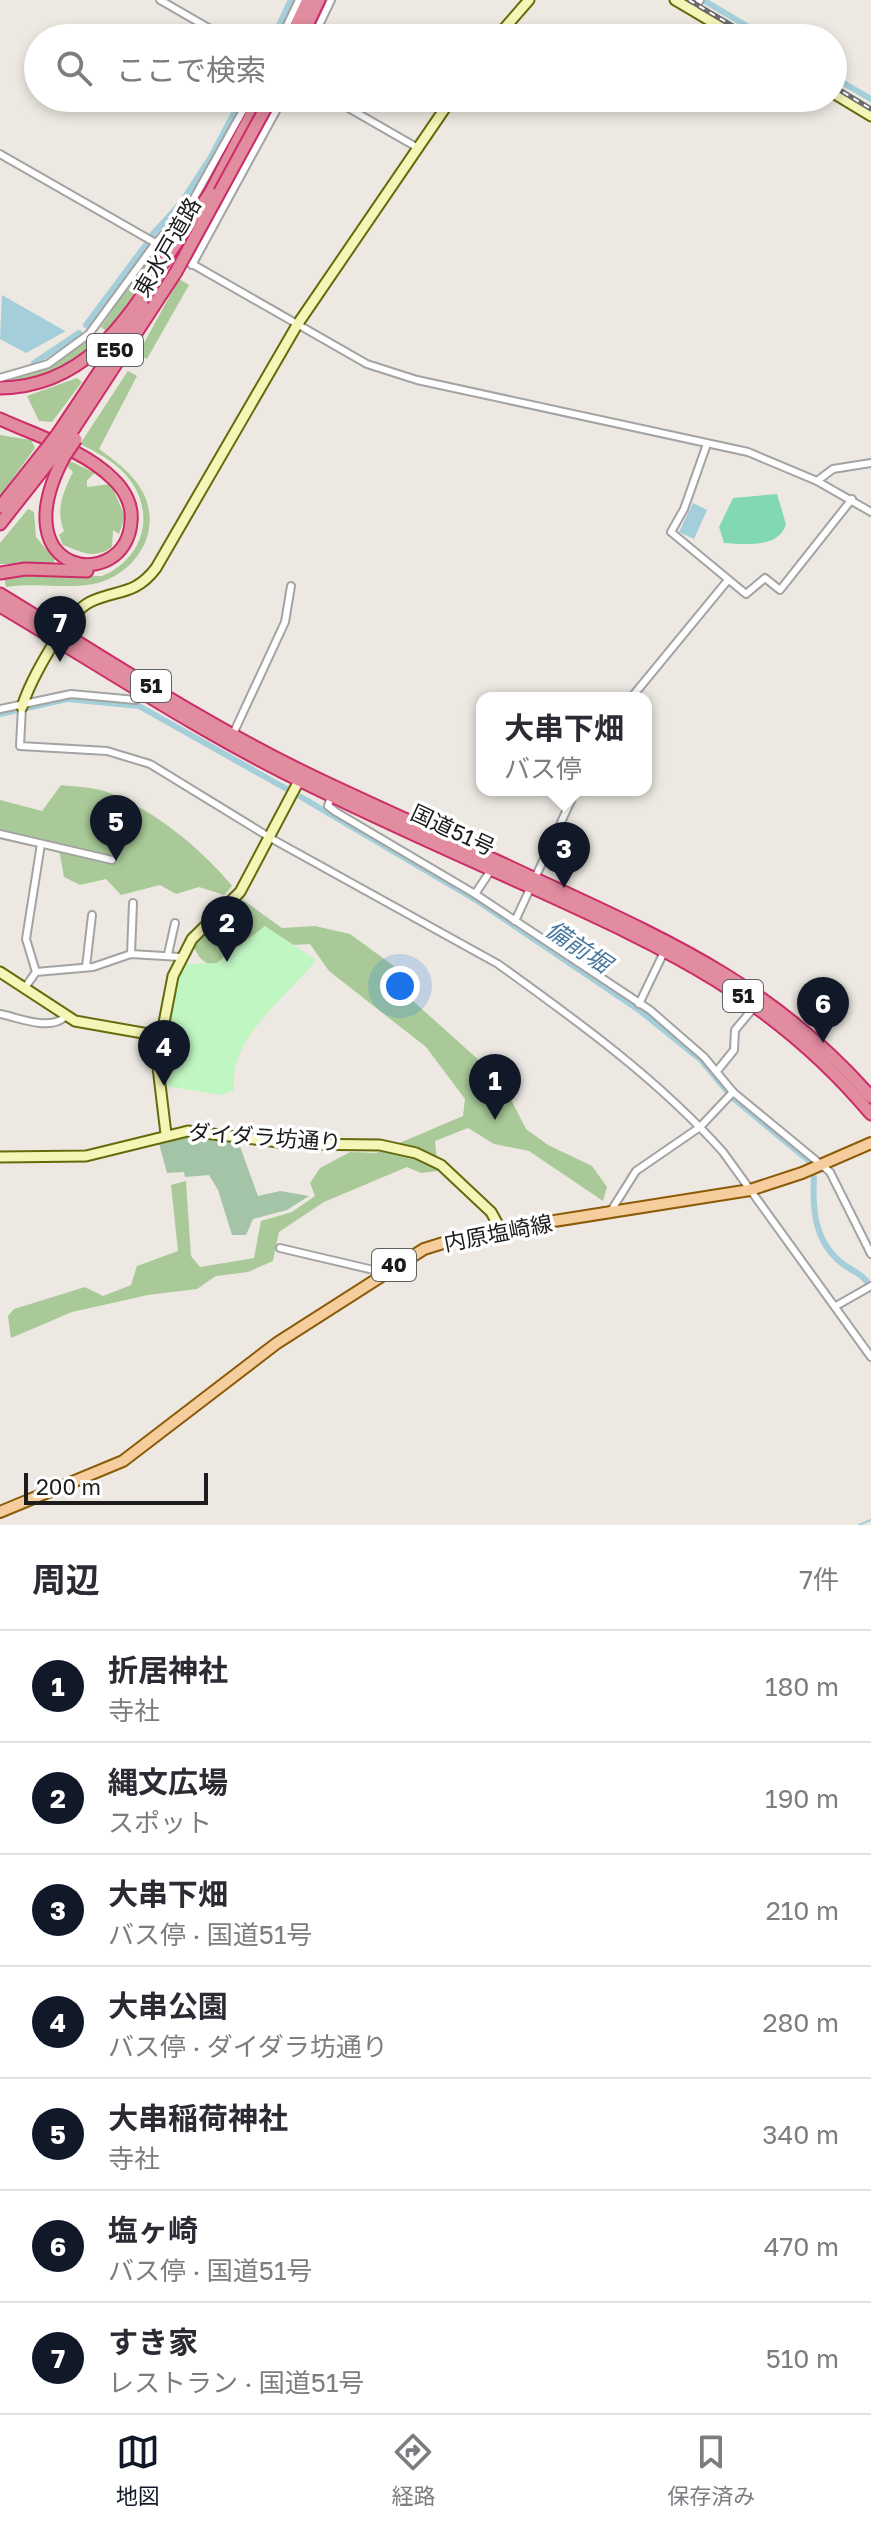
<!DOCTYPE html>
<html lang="ja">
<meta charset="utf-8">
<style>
:root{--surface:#fff;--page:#f7f7f7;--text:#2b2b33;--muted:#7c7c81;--line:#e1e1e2;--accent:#111827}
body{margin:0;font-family:"Golos Text","Noto Sans JP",sans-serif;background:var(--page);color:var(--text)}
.scale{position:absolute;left:24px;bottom:20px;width:184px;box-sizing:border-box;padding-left:8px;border:4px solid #1c1c1c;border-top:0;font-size:22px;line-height:28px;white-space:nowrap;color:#1c1c1c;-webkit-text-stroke:6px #fff;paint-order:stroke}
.you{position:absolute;left:400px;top:986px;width:28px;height:28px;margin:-20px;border:6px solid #fff;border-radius:50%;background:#1a73e8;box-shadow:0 0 0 12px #1a73e833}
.badge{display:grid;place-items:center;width:52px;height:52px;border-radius:50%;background:var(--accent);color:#fff;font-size:26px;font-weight:700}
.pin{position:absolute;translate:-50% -66px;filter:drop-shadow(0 2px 4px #0008)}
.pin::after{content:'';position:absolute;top:42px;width:28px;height:24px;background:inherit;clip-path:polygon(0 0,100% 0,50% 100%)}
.popup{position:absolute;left:476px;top:692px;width:176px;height:104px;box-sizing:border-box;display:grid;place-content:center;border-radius:16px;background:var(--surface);filter:drop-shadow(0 2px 6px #0005);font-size:26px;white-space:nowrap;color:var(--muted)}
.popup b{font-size:30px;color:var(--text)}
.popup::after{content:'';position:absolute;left:50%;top:100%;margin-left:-16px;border:16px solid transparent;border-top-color:var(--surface)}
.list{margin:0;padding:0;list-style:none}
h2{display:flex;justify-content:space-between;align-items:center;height:104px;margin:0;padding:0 32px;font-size:34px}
h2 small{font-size:26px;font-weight:400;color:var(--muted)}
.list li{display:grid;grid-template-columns:52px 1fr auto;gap:24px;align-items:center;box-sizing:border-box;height:112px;padding:0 32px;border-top:2px solid var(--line)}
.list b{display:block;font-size:30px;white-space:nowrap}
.list p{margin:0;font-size:26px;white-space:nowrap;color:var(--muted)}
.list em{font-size:26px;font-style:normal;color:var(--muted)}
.icon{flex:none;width:44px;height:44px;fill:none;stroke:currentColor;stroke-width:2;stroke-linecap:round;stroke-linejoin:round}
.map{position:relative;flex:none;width:871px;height:1525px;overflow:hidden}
.search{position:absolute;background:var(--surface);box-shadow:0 4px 12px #0003;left:24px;right:24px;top:24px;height:88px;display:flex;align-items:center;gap:20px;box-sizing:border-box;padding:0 28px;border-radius:44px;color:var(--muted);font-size:30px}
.sheet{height:888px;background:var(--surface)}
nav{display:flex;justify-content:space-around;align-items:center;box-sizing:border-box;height:112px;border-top:2px solid var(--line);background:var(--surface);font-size:22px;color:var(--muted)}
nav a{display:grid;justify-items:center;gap:4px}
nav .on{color:var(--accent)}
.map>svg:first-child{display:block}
.forest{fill:#a9ca98}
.cemetery{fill:#a4c4a8}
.park{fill:#c0f6c2}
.pitch{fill:#83d8b4}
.water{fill:#a4ced9}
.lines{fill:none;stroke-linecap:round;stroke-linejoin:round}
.stream{stroke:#a4ced9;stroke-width:2}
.canal{stroke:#a4ced9;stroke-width:6}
.street-casing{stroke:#a3a3a3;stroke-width:10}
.secondary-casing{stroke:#646b0a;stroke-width:13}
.primary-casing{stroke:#8c5b08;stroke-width:14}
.highway-casing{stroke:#cd2c69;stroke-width:15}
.street{stroke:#fff;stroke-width:6}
.secondary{stroke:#f4f5b7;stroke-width:9}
.primary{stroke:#f6cd9d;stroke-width:10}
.highway{stroke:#e18c9f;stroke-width:11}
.rail-casing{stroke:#6a6a6a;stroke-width:5}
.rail{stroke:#fff;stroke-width:2;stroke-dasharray:6;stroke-linecap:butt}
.highway-bridge-casing{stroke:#cd2c69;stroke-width:15;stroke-linecap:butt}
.highway-bridge{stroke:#e18c9f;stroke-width:11}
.labels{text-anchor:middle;stroke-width:7;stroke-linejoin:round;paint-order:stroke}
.shield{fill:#fff;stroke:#606060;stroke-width:2}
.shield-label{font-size:20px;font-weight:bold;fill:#1c1c1c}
.street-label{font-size:22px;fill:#1c1c1c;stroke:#fff}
.water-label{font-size:24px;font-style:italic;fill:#4b789e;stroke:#fff}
</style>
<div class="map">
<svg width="871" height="1525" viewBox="0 0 871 1525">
<rect width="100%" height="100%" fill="#ede9e2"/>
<!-- forest -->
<g class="forest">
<path d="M154,249L163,253L107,332L101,327Z"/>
<path d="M179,279L189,285L147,359L138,354Z"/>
<path d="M87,341L93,345C69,369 38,379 4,382L47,369Z"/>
<path d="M128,371L137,376L99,449C117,462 137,477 145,497C161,535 134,573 98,583C69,590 36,582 6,587L4,577L14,575L102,576C145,558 157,511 126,475C114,461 96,452 80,444Z"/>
<path d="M77,378L82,382L52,422L39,421L27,396Z"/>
<path d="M0,435L31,440L35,448L0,496Z"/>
<path d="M70,461L95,473L87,480V487L111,484L125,516L119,534L113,530L112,547C94,560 82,552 63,545L59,535L64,531C55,510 64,490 73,472L67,466Z"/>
<path d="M28,509L34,512L36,537L55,560L52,564H0V543Z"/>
<path d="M61,785C76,787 95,787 110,793C155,811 202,849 232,886L224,895L199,887L176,894L160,885L121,895L106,879L80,885L64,877L58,844L15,835L0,836V800L42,811Z"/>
<path d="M243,900L282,928L315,926L350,934L409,977L403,992L501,1080L526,1129L548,1145L592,1166L607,1187L603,1201L529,1151L494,1144L468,1128L435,1141L438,1171L421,1173L407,1167L324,1202L279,1232L273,1261L248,1272L216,1276L197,1289L148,1295L72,1312L11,1338L8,1316L14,1309L85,1287L103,1296L131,1285L137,1266L178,1251L171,1185L186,1181L191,1256L200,1267L254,1258L261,1221L292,1212L315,1196L310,1183L320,1168L350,1152L376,1153L463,1116L465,1099L426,1047L329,971L310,944C270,948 243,932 213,968L200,958L192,945Z"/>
</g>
<!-- cemetery -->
<path class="cemetery" d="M198,1135L238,1141L258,1196L280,1191L309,1196L287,1210L253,1219L246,1235H232L218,1190L209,1175L185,1177L184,1172L167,1173L158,1140Z"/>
<!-- park -->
<path class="park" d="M265,926L316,960C286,999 229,1036 234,1090L221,1095L166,1086C164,1051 168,995 186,964L217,963Z"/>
<!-- pitch -->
<path class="pitch" d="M777,494L786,524C779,549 744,544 724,543L719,527L733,498Z"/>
<!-- water -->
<g class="water">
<path d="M2,295L65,331H66L26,353L0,339Z"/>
<path d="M693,503L707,510L694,539L679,532Z"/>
</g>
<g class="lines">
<!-- stream -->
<path class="stream" d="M859,1525L871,1520"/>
<!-- canal -->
<g class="canal">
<path d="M703,0L767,38"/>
<path d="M273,38L291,0"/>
<path d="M833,77L871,99"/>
<path d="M151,236L181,203L211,157L242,98"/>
<path d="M86,325L145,246"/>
<path d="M34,363L79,333"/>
<path d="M0,714L67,699L139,706L285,788"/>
<path d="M301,797L476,900L639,1010L701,1060L733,1098L809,1161"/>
<path d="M814,1178C812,1210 815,1243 843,1264C855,1273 864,1274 871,1288"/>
</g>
<defs>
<g id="street">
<path d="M160,0L226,38"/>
<path d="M693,10L700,0"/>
<path d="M281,38L299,0"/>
<path d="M313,38L331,0"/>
<path d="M331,98L418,148"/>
<path d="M0,154L367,364L417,380L748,452L817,481L871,512"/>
<path d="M192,265L283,98"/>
<path d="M0,378L48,364L89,334L155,244L189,207L250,98"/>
<path d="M707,444L684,509L671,532L746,594L765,578L780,590L852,499"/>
<path d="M817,481L833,469L871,463"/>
<path d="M631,698L728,580"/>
<path d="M22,707L20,746L107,751L150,764L274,840L498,964C576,1020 658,1079 723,1152L871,1357"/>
<path d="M0,709L71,694L136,700L144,694"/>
<path d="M233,734L285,622L291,586"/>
<path d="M331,796L328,806L336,812L475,894L650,1010L704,1057L733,1092L830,1172L871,1254"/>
<path d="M0,834L112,860"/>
<path d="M475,894L491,870"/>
<path d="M515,921L576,790"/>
<path d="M131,954L133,903"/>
<path d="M168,954L175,923"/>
<path d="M86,967L92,915"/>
<path d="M36,972L26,939L41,844"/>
<path d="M24,989L36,972L93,967L131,954L180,957"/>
<path d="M639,1004L665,950"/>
<path d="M0,1014C20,1018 49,1031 65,1017"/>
<path d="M717,1071L734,1050L735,1030L756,1005"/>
<path d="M609,1214L636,1171L700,1127L733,1092"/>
<path d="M280,1248L382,1272"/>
<path d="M836,1306L871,1286"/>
</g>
<g id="secondary">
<path d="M675,0L739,38"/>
<path d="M496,38L529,0"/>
<path d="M833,93L871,116"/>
<path d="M22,707C30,681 66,614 90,602C117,589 135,596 156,568L297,325L452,98"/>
<path d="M0,972L75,1021L160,1036"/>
<path d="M166,1134L157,1059L173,976L192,939L240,892L302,775"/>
<path d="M0,1157L86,1156L188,1131L295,1144L380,1145L416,1153L441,1165L491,1212L501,1230"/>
</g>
<path id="primary" d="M0,1512L123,1461L277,1343L424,1249L472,1234L750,1190L802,1173L871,1143"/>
<g id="highway">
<path d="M290,38L308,0"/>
<path d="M301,38L319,0"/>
<path d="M210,193L260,98"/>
<path d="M0,388C82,387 124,326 163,263"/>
<path d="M0,419C37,436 84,450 113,479C125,490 133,506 131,522C126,593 0,578 64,457"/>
<path d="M59,432L143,306"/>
<path d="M69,436L176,272"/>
<path d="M0,507L46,449"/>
<path d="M0,524L56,453"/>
<path d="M0,573L25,569L87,571"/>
<path d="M0,594C103,657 205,725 314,777C385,811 457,842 529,876C662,938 771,983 871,1097"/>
<path d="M0,606C100,665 198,731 303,782C379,819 456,854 533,888C667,949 774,998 871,1114"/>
</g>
</defs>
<!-- street casing -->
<use href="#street" class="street-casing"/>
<!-- secondary casing -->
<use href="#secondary" class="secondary-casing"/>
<!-- primary casing -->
<use href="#primary" class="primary-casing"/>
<!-- highway casing -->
<use href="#highway" class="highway-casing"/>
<!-- street -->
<use href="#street" class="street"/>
<!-- secondary -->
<use href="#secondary" class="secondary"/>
<!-- primary -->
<use href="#primary" class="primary"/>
<!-- highway -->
<use href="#highway" class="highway"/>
<defs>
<g id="rail">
<path d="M689,0L753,38"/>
<path d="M833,86L871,109"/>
</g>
</defs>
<!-- rail casing -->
<use href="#rail" class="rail-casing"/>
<!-- rail -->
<use href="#rail" class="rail"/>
<defs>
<g id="highway-bridge">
<path d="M163,263L210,193"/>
<path d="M176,272L271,98"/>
<path d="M46,449L59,432"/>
<path d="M56,453L69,436"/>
<path d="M64,457L76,439"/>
</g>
</defs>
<!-- highway-bridge casing -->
<use href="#highway-bridge" class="highway-bridge-casing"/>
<!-- highway-bridge -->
<use href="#highway-bridge" class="highway-bridge"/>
</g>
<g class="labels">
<!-- shield labels -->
<g class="shield">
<rect x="87" y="334" width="56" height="32" rx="6"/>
<rect x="131" y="670" width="40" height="32" rx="6"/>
<rect x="723" y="980" width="40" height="32" rx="6"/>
<rect x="372" y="1249" width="44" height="32" rx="6"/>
</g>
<g class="shield-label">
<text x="115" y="357">E50</text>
<text x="151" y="693">51</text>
<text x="743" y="1003">51</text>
<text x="394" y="1272">40</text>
</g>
<!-- street labels -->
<g class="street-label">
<text transform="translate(167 247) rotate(-60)" y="8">東水戸道路</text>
<text transform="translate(453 830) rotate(25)" y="8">国道51号</text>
<text transform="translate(265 1137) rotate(4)" y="8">ダイダラ坊通り</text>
<text transform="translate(498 1233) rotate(-11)" y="8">内原塩崎線</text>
</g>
<!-- water labels -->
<g class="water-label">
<text transform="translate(578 947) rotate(34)" y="8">備前堀</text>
</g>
</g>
</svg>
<div class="scale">200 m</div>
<div class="you"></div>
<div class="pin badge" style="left:495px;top:1120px">1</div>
<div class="pin badge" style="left:227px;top:962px">2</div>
<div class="pin badge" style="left:564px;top:888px">3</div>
<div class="popup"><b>大串下畑</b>バス停</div>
<div class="pin badge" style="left:164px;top:1086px">4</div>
<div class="pin badge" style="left:116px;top:861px">5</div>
<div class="pin badge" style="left:823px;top:1043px">6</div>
<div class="pin badge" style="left:60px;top:662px">7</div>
<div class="search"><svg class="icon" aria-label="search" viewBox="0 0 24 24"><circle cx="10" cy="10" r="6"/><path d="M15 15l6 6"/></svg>ここで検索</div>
</div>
<section class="sheet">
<h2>周辺<small>7件</small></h2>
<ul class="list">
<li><span class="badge">1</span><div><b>折居神社</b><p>寺社</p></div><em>180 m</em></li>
<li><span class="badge">2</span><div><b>縄文広場</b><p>スポット</p></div><em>190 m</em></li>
<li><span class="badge">3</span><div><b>大串下畑</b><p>バス停 · 国道51号</p></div><em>210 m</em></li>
<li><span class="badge">4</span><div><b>大串公園</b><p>バス停 · ダイダラ坊通り</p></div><em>280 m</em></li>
<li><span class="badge">5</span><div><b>大串稲荷神社</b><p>寺社</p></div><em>340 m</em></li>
<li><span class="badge">6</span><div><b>塩ヶ崎</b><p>バス停 · 国道51号</p></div><em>470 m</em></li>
<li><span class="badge">7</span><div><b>すき家</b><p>レストラン · 国道51号</p></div><em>510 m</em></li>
</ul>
</section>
<nav>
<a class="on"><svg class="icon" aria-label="map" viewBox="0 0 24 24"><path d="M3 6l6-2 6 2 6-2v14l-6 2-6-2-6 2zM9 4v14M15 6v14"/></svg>地図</a>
<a><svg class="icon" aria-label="directions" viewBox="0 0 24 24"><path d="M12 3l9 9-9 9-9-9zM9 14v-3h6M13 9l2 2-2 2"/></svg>経路</a>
<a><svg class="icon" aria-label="saved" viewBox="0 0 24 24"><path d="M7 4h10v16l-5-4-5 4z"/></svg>保存済み</a>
</nav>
